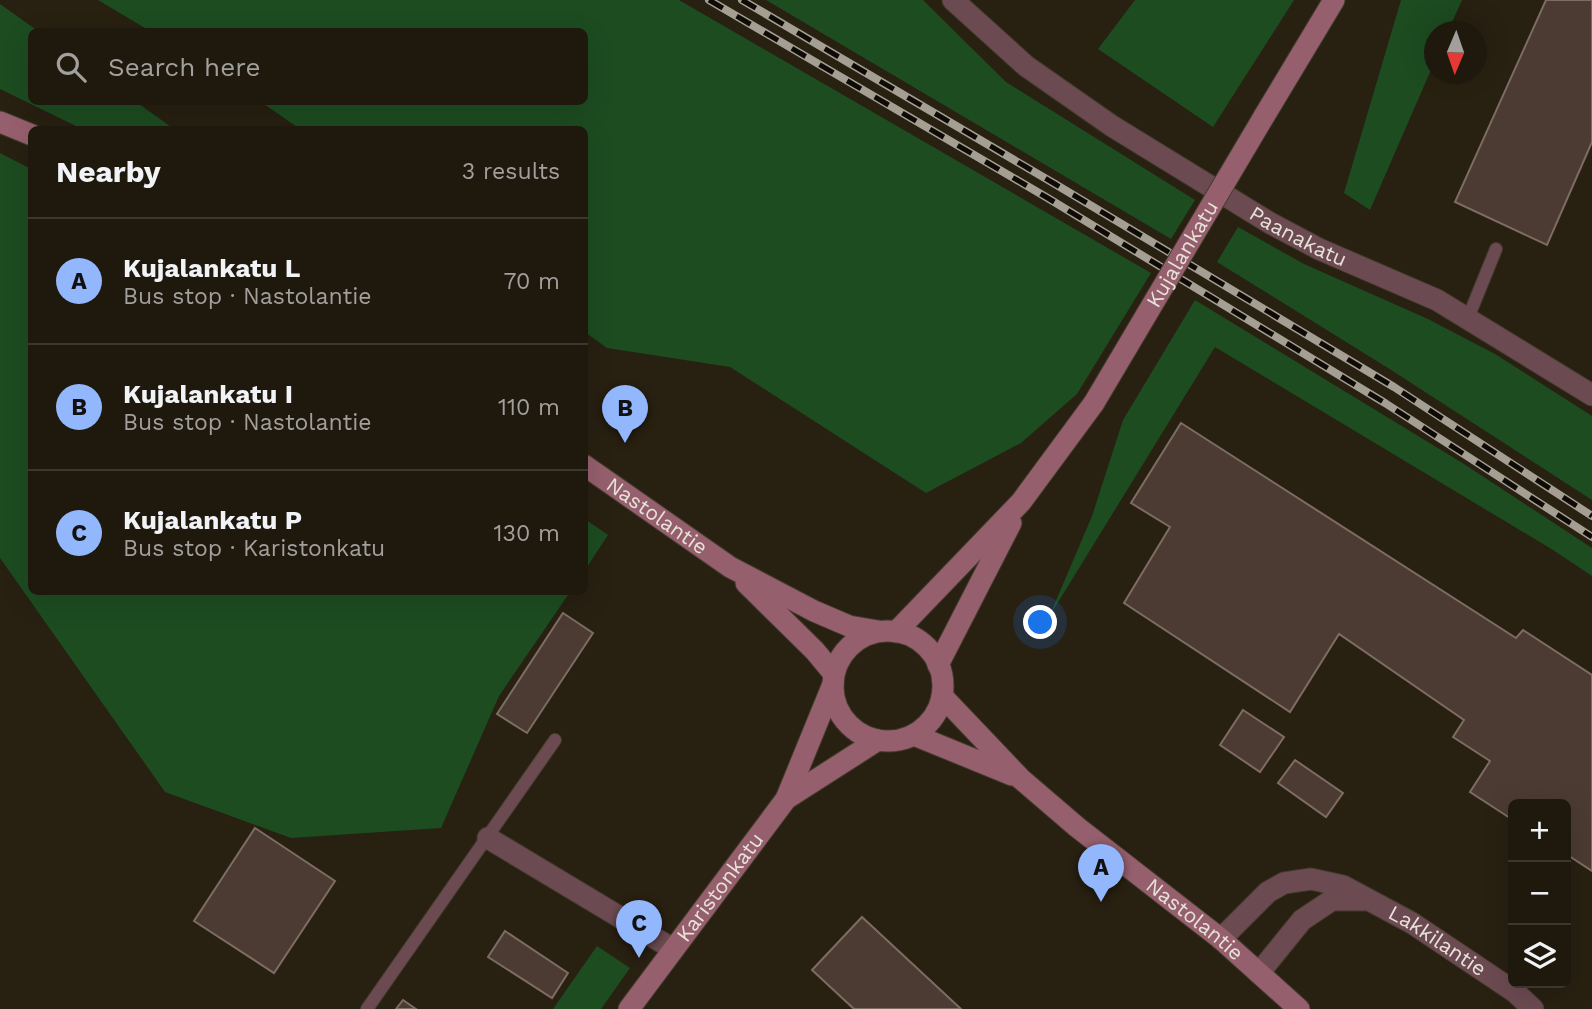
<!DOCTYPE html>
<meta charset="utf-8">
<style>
:root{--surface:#1e180d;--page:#262116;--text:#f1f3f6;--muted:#a1a09d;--line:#3c372e;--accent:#92b7fd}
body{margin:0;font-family:"Work Sans",sans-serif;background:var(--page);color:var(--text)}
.controls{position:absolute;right:21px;bottom:21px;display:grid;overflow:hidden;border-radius:10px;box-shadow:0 7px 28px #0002}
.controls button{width:63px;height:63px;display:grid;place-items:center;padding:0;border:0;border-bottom:2px solid var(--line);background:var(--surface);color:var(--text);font:35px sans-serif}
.compass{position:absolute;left:1424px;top:21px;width:63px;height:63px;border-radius:50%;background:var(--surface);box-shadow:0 7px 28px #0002;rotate:182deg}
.you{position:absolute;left:1041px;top:623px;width:24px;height:24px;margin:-18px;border:5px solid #fff;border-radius:50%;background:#1a73e8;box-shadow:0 0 0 10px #1a73e833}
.badge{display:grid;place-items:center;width:46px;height:46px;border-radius:50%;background:var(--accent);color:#111;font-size:23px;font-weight:700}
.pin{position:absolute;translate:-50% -58px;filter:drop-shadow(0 2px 4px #0008)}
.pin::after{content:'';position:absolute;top:37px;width:24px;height:21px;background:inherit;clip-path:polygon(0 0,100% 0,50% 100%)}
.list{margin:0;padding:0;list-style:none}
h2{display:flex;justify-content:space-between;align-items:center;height:91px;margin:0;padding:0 28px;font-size:30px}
h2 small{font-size:23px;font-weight:400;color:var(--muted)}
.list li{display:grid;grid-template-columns:46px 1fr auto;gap:21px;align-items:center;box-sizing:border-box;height:126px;padding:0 28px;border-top:2px solid var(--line)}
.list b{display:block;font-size:26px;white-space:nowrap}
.list p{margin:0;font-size:23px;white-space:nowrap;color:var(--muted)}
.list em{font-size:23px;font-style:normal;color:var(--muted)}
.icon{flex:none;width:38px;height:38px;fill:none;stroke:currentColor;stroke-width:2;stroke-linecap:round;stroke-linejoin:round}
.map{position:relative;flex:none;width:1592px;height:1009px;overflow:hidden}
.search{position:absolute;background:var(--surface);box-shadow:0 7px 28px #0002;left:28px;top:28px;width:560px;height:77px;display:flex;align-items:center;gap:18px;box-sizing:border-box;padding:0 24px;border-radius:10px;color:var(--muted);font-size:26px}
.panel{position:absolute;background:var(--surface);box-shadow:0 7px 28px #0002;left:28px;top:126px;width:560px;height:469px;border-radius:10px}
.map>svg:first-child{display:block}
.green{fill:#1d4c21}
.building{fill:#4b3b32;stroke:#7e6c62;stroke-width:2}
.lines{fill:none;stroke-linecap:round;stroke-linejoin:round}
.lane-casing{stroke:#433b2d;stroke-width:14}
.street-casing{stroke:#433b2d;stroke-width:23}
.secondary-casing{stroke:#433b2d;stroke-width:23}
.lane{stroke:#6c4a52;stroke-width:12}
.street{stroke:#6c4a52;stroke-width:21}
.secondary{stroke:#965f6d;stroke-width:21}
.rail-casing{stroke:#a49e93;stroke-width:8}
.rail{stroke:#0e0a05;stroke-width:5;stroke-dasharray:16;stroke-linecap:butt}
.secondary-bridge-casing{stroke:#433b2d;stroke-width:23;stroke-linecap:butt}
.secondary-bridge{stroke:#965f6d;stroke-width:21}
.labels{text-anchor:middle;stroke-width:5;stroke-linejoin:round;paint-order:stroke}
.street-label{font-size:21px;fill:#e7e2d9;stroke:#0e0a05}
</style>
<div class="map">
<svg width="1592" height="1009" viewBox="0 0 1592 1009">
<rect width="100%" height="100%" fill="#282011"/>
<!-- green -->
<g class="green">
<path d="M98,0H679L1151,273L1077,394L1021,443L926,493L730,367L607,348L585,332L584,130L300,129L261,102H584V32L150,31Z"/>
<path d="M766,0H923L1006,82L1195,200L1171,239Z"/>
<path d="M1135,0H1294L1213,127L1098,49Z"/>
<path d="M1401,0H1462L1448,31L1434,32V63L1370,210L1344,193Z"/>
<path d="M0,4L38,31L32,32V102H136L174,129H82L0,89Z"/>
<path d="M0,153L31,169L32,592H570L499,696L441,828L291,838L165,792L0,558Z"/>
<path d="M1238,227L1304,264L1428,319L1495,354L1592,416V500L1388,368L1217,262Z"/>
<path d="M1195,300L1464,464L1592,548V576L1553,550L1215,347L1049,617L1092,516L1123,420Z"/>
<path d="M585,519L608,535L585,570Z"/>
<path d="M597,946L630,968L601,1009H553Z"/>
</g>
<!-- building -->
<g class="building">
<path d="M1546,0H1592V142L1547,245L1455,202Z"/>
<path d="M1181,423L1516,638L1523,630L1592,675V871L1566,854V804H1513V820L1470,792L1490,761L1453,737L1464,720L1339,634L1290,712L1124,603L1170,527L1131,503Z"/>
<path d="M563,613L593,633L527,733L497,714Z"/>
<path d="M1243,710L1284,737L1260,772L1220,745Z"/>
<path d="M1295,760L1343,793L1326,817L1278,783Z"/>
<path d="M255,828L335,881L274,973L194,921Z"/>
<path d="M862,917L961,1009H854L812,970Z"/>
<path d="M505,931L568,973L552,998L488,957Z"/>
<path d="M403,1000L416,1009H396Z"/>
</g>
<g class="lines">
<defs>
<g id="lane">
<path d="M1468,318L1496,249"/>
<path d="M367,1009L555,740"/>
</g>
<g id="street">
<path id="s1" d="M953,0L1026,66L1112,126L1270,223L1319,249L1437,300L1592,395"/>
<path d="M488,838L673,949"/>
<path id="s2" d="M1221,939L1268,892L1284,883L1311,879L1343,886L1412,923L1515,992L1533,1009"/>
<path d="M1259,973L1302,920L1332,900H1363"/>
</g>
<g id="secondary">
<path d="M1263,118L1334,0"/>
<path d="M0,122L32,135"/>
<path id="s3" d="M584,465L730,567L814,611L849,626L878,631"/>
<path d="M746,583L815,651L834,674"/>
<circle cx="888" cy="686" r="55"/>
<path d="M896,632L1021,502L1094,403"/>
<path d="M938,665L1011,523"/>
<path id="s4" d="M942,696L1021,779L1077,827L1221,939L1299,1009"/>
<path d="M914,735L1012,775"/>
<path d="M786,799L878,740"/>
<path id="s5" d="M629,1009L786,799L833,684"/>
</g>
</defs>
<!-- lane casing -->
<use href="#lane" class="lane-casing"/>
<!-- street casing -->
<use href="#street" class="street-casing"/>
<!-- secondary casing -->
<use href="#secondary" class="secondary-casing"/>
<!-- lane -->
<use href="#lane" class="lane"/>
<!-- street -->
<use href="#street" class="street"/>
<!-- secondary -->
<use href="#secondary" class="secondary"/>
<defs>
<g id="rail">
<path d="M709,0L1046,197L1385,403L1592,537"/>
<path d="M742,0L1055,184L1394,387L1592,516"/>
</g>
</defs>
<!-- rail casing -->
<use href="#rail" class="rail-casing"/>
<!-- rail -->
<use href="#rail" class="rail"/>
<defs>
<g id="secondary-bridge">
<path id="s6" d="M1094,403L1263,118"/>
</g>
</defs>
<!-- secondary-bridge casing -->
<use href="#secondary-bridge" class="secondary-bridge-casing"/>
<!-- secondary-bridge -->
<use href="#secondary-bridge" class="secondary-bridge"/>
</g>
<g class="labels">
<!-- street labels -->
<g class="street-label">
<text dy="7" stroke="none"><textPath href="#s1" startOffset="420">Paanakatu</textPath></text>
<text dy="7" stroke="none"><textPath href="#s6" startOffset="173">Kujalankatu</textPath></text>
<text dy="7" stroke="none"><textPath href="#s3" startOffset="89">Nastolantie</textPath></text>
<text dy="7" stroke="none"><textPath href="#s5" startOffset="152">Karistonkatu</textPath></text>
<text dy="7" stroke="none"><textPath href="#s4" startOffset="338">Nastolantie</textPath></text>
<text dy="7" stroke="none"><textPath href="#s2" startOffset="254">Lakkilantie</textPath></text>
</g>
</g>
</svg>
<div class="controls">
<button>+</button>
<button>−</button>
<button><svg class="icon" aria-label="layers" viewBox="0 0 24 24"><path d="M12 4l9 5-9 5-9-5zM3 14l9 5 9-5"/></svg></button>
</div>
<svg class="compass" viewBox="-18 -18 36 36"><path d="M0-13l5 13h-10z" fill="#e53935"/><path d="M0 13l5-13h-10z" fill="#a1a09d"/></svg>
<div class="you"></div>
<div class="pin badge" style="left:1101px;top:902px">A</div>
<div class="pin badge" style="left:625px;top:443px">B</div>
<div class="pin badge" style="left:639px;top:958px">C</div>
<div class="search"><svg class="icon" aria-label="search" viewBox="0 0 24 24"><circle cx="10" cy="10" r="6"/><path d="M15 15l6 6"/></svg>Search here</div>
<section class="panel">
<h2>Nearby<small>3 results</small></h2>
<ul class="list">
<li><span class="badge">A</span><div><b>Kujalankatu L</b><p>Bus stop · Nastolantie</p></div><em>70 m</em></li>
<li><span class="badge">B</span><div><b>Kujalankatu I</b><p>Bus stop · Nastolantie</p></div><em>110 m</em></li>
<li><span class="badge">C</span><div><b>Kujalankatu P</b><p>Bus stop · Karistonkatu</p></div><em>130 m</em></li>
</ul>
</section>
</div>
